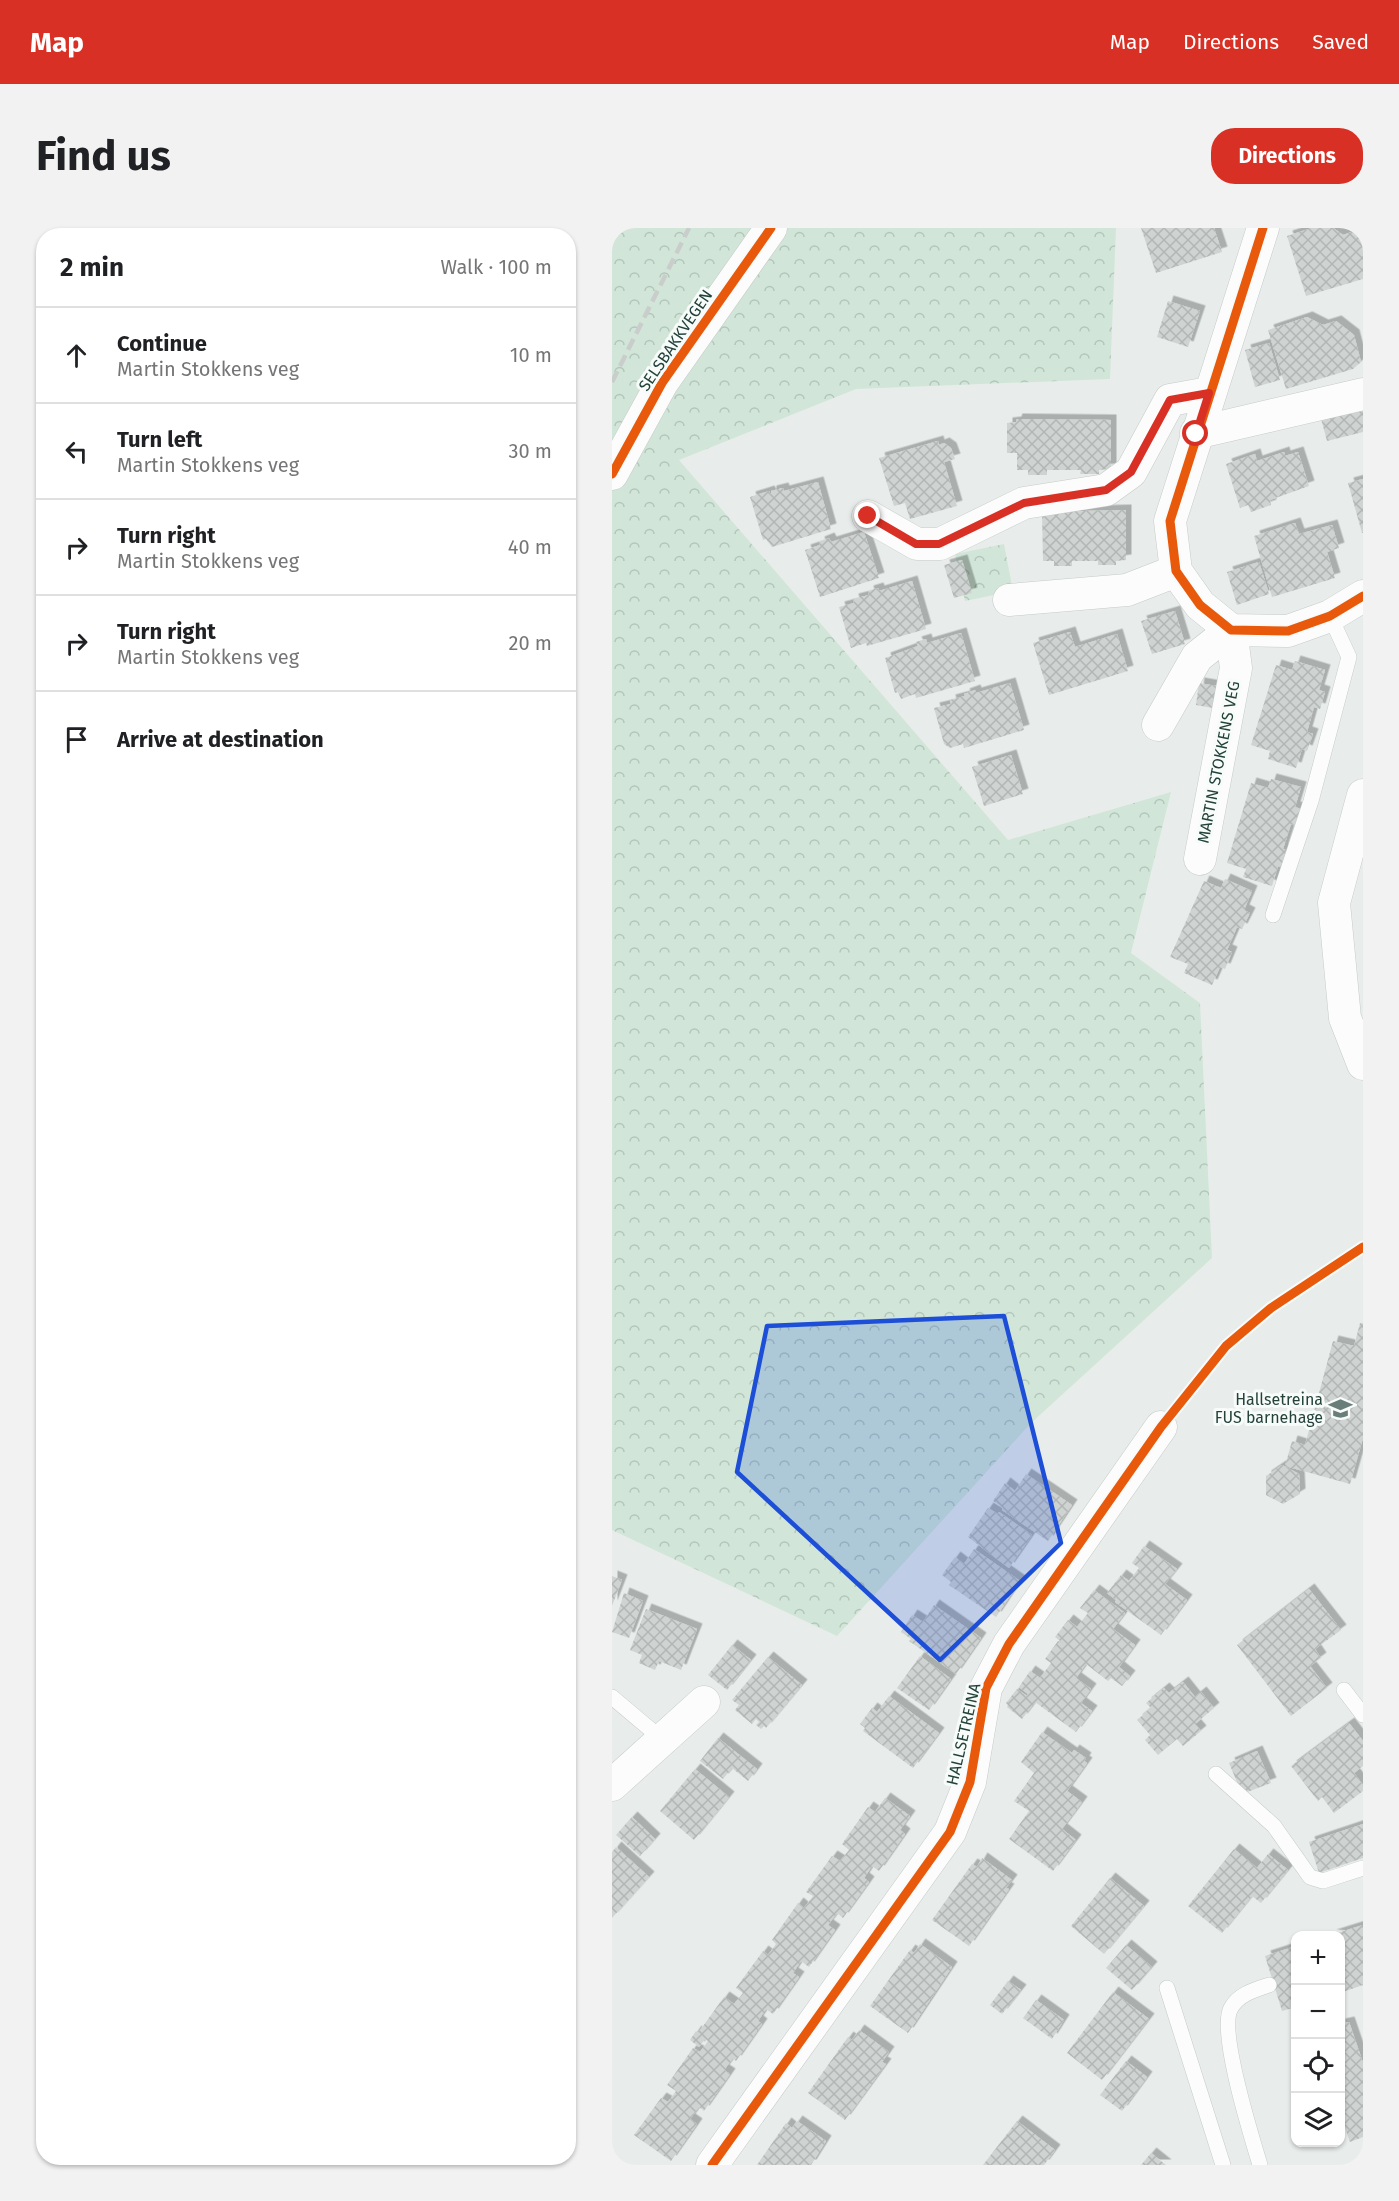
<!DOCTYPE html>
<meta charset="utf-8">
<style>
:root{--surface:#fff;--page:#f2f2f2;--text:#202124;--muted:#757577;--line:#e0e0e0;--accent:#d93025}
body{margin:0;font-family:"Fira Sans",sans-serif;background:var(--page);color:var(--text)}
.controls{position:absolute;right:18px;bottom:18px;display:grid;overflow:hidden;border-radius:12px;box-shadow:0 2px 4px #0004}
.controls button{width:54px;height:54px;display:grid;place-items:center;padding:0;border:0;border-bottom:2px solid var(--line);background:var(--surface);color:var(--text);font:30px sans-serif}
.stop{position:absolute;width:18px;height:18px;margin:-14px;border:4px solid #d93025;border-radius:50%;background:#fff}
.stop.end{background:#d93025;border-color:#fff;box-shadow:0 2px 6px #0008}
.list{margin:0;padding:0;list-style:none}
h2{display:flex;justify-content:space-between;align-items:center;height:78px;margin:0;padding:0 24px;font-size:26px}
h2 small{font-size:20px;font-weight:400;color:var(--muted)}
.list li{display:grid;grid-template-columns:39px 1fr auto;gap:18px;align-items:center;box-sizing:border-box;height:96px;padding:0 24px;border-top:2px solid var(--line)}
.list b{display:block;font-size:22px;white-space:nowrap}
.list p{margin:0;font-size:20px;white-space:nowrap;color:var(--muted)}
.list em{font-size:20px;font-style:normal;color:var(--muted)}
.icon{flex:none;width:33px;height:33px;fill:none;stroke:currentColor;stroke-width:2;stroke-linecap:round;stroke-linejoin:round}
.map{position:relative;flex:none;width:751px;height:1937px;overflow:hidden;border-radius:24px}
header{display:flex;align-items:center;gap:36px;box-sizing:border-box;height:84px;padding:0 30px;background:var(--accent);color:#fff}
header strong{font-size:28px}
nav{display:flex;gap:33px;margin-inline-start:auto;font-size:21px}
.intro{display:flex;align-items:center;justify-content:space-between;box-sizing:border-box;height:144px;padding:0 36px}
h1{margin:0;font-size:42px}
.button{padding:15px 27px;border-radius:24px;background:var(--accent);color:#fff;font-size:21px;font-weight:700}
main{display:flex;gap:36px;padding:0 36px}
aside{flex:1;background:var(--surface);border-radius:24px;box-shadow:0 2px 4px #0004}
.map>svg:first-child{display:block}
.forest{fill:url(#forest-crowns)}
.building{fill:url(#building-cross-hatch);filter:url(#shadow)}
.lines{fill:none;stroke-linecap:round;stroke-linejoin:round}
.service-casing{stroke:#c5cac8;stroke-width:16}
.minor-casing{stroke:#c5cac8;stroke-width:33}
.service{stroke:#fcfcfc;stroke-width:15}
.minor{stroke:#fcfcfc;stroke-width:32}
.rail{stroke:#c9cdcc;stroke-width:4.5;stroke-dasharray:12 6;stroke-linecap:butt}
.cycleway-casing{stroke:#f7fbf9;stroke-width:13}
.cycleway{stroke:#e8590c;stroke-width:9}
.route{stroke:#d93025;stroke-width:8}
.marked{fill:#1d4ed8;fill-opacity:0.2;stroke:#1d4ed8;stroke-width:4.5;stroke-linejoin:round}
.labels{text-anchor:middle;stroke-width:6;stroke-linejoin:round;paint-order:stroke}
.street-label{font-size:16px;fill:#24423a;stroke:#f7fbf9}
.poi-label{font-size:16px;fill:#24423a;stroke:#f7fbf9;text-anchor:end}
</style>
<header>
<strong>Map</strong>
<nav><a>Map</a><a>Directions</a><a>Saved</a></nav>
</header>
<div class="intro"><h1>Find us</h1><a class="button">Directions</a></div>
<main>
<aside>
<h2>2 min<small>Walk · 100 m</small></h2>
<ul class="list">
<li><svg class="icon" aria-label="ahead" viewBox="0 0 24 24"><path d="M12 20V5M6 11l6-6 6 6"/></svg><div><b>Continue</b><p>Martin Stokkens veg</p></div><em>10 m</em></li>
<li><svg class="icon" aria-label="left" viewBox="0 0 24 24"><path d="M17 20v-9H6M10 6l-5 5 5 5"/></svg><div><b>Turn left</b><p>Martin Stokkens veg</p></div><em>30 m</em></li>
<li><svg class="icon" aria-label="right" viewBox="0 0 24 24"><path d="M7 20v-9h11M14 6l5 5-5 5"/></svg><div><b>Turn right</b><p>Martin Stokkens veg</p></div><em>40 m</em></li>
<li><svg class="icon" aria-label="right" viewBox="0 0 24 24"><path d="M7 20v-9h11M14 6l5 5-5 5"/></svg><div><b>Turn right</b><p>Martin Stokkens veg</p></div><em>20 m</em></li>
<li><svg class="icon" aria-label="arrive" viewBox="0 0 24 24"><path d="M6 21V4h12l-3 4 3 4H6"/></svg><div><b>Arrive at destination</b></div></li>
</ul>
</aside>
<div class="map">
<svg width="751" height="1937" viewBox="0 0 751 1937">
<defs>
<pattern id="forest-crowns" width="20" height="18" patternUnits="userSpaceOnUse" patternTransform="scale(1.5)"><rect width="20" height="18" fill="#d1e6d8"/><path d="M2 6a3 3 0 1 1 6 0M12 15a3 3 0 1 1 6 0" fill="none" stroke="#b3c6ba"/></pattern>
<pattern id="building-cross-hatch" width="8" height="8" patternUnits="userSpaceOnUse" patternTransform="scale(1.5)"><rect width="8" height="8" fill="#cfd4d2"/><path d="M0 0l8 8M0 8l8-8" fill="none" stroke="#b2b7b5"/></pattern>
<filter id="shadow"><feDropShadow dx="5.5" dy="-5.5" stdDeviation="0" flood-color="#0004"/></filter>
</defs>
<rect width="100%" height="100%" fill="#e8edeb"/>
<!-- forest -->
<g class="forest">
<path d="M0,0H504L498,151L244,161L67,232L396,612L559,564L519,725L588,775L600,1030L418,1196L225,1408L0,1302Z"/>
<path d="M392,316L401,363L353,373L343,326Z"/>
</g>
<!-- building -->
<g class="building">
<path d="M529,0H602L610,24L544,45Z"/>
<path d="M700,0H721L731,7L751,0V51L694,68L675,8Z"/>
<path d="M556,73L588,83L576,119L545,109Z"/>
<path d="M695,89L711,97L724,93L742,107L749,134L741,141L674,161L656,102Z"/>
<path d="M657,115L668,152L643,159L633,122Z"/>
<path d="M751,176V204L715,213L708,187Z"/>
<path d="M405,191L499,192V241L487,242V246H468L469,242H435V247H416V242H405V225H395V195L404,194Z"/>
<path d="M326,213L327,217L332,215L339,220L343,231L332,234L345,278L298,291L293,275L282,278L267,230Z"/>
<path d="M672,224L673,228L686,224L697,258L658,272L659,277L639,284L636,277L628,280L614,236L643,226L645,233Z"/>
<path d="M751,251V305H750L736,255Z"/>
<path d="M206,254L219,301L160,319L154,311L151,312L138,269L157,263L159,267V263L171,260L172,263Z"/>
<path d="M514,282V332L504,333V337H486V333H460V338H442V333H431L430,284Z"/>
<path d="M683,295L687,306L720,297L727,320L715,324L723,350L660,369L642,308Z"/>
<path d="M252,304L267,350L208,369L193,322L208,317L207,314L217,310L219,314Z"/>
<path d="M350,332L360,365L342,370L332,337Z"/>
<path d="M647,334L657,366L625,377L615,344Z"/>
<path d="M300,353L314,401L255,418L254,415L239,420L227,379L242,375L241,371L257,367L256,363L266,360L267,363Z"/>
<path d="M563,383L573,416L540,426L529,393Z"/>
<path d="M458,404L463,419L505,406L516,443L437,467L421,415Z"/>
<path d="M349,405L363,453L304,470L303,466L289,471L286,464L283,465L273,430L306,418L304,414L314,411L315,415Z"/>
<path d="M683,433L713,442L707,462L713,464L708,481L702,479L695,504L701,506L695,523L690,521L684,540L656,531L658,523L639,517L664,437L680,442Z"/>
<path d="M398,455L412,502L352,520L351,516L338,520L332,516L322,480L339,476L338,472L353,468L352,466L363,462L364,465Z"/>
<path d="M587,455L610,459L606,481L584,477Z"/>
<path d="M399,527L411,566L372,578L360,539Z"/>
<path d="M659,551L689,559L683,579L689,581L684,598L679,596L671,621L676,623L671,640L666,638L660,658L631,649L634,641L615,635L639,555L656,560Z"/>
<path d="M613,651L640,663L632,682L638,685L630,701L625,699L615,722L620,724L613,741L608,739L600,757L572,745L576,736L558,729L592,653L609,660Z"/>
<path d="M748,1095H751V1210L738,1256L673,1238L680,1213L693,1217L721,1113L742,1118Z"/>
<path d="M670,1237L687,1246L688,1266L671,1276L654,1267V1248Z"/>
<path d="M414,1246L460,1277L436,1313L390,1282L391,1280L381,1273L393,1255L403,1263Z"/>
<path d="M376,1280L386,1286L387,1284L420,1307L397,1340L356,1309Z"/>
<path d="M532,1318L565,1341L553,1356L575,1372L549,1407L503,1374L504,1372L495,1365L509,1347L517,1353L527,1340L520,1335Z"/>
<path d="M362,1321L408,1353L384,1389L337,1357L339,1354L330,1347L343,1329L352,1336Z"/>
<path d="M0,1348L10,1352L0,1378Z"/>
<path d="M697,1361L729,1402L703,1421L709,1430L698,1438L715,1460L679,1488L625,1417Z"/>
<path d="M482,1362L513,1385L501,1401L523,1417L507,1439L518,1448L510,1458L499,1450L496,1453L474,1436L464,1450L479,1461L469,1475L480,1483L464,1504L423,1474L410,1491L395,1479L396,1477L394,1475L405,1461L415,1468L416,1466L407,1459L418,1443L428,1450L439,1435L433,1431L446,1413L452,1416L443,1409L456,1392L465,1399L476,1385L468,1380Z"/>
<path d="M12,1365L31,1373L17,1410L0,1404Z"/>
<path d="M322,1377L369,1410L344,1446L297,1413L299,1411L289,1404L300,1387L311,1394Z"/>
<path d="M34,1381L85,1401L69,1442L47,1433L43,1442L27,1435L30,1427L18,1422Z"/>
<path d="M120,1417L139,1432L115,1462L96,1447Z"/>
<path d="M308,1428L339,1451L317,1482L285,1460Z"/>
<path d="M156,1429L190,1457L154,1500L152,1498L149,1501L144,1497L147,1494L144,1491L140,1496L123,1482L127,1477L120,1472Z"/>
<path d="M571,1454L583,1469L589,1464L602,1480L583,1496L589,1503L571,1518L565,1511L546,1527L533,1512L538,1507L525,1492L539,1480L534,1475L552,1460L557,1465Z"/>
<path d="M277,1468L327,1505L301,1540L251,1503L253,1500L248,1496L260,1480L265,1484Z"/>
<path d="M737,1495L751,1513V1538L742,1545L751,1557V1563L722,1585L710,1569L706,1573L679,1538Z"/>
<path d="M430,1504L460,1525L462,1522L474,1530L472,1533L475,1535L455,1563L470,1574L450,1601L464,1612L441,1643L397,1611L417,1583L402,1573L422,1545L409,1534Z"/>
<path d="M106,1510L145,1541L136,1553L120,1540L111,1551L88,1533Z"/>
<path d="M645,1523L659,1555L630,1566L617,1535Z"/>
<path d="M83,1541L117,1569L82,1612L48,1583Z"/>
<path d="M273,1570L298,1588L288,1602L293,1606L267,1643L260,1638L252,1650L257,1654L231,1690L225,1685L216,1697L223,1702L197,1739L189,1733L181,1745L187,1749L161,1786L154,1781L146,1793L150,1796L124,1833L121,1830L112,1842L118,1846L92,1883L87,1879L78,1891L85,1896L59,1933L22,1907L49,1870L56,1874L64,1863L55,1857L81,1820L88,1824L96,1813L93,1811L87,1819L78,1812L84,1803L86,1805L112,1769L122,1776L131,1765L124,1760L151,1723L156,1727L164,1716L160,1712L186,1675L192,1680L201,1668L194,1664L220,1628L228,1633L237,1622L230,1616L256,1579L263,1584Z"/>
<path d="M20,1589L43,1611L28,1628L4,1607Z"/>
<path d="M751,1596V1630L707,1645L697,1614Z"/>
<path d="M4,1619L37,1649L0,1690V1624Z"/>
<path d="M622,1621L645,1640L656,1626L676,1642L649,1675L640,1668L610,1705L576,1678Z"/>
<path d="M370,1630L400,1652L394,1660L397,1661L357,1718L320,1692L360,1636L365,1639Z"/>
<path d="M498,1650L532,1678L492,1726L459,1698Z"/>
<path d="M751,1697V1757L728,1765V1708L719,1707Z"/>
<path d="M308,1716L340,1739L296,1805L258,1778L298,1722L302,1725Z"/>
<path d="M514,1717L540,1739L520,1762L494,1740Z"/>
<path d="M684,1718V1779L670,1783L653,1728Z"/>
<path d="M396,1753L409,1762L390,1786L378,1777Z"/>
<path d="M501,1764L537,1791L490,1852L455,1825Z"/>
<path d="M424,1772L452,1792L440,1811L411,1790Z"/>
<path d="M737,1794L751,1835V1909L738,1914L728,1886V1796Z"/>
<path d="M247,1802L277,1824L270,1834L274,1836L233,1892L196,1865L236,1809L240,1812Z"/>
<path d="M514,1833L535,1849L510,1883L488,1867Z"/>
<path d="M185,1893L214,1913L199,1937H145L174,1895L180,1900Z"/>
<path d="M405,1893L443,1922L432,1937H371Z"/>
<path d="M539,1925L554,1937H529Z"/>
</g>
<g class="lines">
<defs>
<g id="service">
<path d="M661,687L699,573L737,429L718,388"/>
<path d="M732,1462L751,1487"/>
<path d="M0,1469L51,1512"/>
<path d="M604,1546L662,1598L698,1649L711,1653L751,1640"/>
<path d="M555,1760L611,1937"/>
<path d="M648,1937C640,1910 606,1802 619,1780C627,1766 642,1762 657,1757"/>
</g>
<g id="minor">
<path d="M651,0L558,293L564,343L588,377L619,402L676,403L718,388L751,368"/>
<path d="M584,205L751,166"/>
<path d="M0,246L50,155L159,0"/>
<path d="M256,288L305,316H328L412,275L494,262L519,244L558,172L597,165"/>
<path d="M397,372L515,362L564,343"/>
<path d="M546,497L585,429L619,402L624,440L588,631"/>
<path d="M751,567L722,675L733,790L751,836"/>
<path d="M0,1557L92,1474"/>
<path d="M100,1937L338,1604L358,1554L374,1460L397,1416L549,1199"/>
</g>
</defs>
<!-- service casing -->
<use href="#service" class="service-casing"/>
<!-- minor casing -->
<use href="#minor" class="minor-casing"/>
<!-- service -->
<use href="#service" class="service"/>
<!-- minor -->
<use href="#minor" class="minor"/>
<!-- rail -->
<path class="rail" d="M0,154L77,0"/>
<defs>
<g id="cycleway">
<path d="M651,0L558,293L564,343L588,377L619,402L676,403L718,388L751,368"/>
<path d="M0,246L50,155L159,0"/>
<path d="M100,1937L338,1604L358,1554L374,1460L397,1416L549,1199L614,1118L659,1080L751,1019"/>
</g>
</defs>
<!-- cycleway casing -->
<use href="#cycleway" class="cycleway-casing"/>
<!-- cycleway -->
<use href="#cycleway" class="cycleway"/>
</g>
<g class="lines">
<!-- route -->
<path class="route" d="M256,288L304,316H327L412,275L494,262L519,244L558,172L597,165L584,206"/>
</g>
<!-- marked area -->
<path class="marked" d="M392,1088L449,1315L328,1432L125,1244L155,1098Z"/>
<!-- icons -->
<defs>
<symbol id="school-bare" viewBox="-9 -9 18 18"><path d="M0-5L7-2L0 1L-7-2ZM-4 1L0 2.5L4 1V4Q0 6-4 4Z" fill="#697e78" stroke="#f7fbf9" stroke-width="2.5" paint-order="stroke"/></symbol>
</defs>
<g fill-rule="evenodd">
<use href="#school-bare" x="712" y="1164" width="33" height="33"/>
</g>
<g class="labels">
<!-- street labels -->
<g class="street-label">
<text transform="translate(63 112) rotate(-56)" y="6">SELSBAKKVEGEN</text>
<text transform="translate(606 534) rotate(-79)" y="6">MARTIN STOKKENS VEG</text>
<text transform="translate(351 1506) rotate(-77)" y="6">HALLSETREINA</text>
</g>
<!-- poi labels -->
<g class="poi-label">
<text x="711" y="1177">Hallsetreina<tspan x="711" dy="18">FUS barnehage</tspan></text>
</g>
</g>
</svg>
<div class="controls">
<button>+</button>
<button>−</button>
<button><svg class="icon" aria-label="locate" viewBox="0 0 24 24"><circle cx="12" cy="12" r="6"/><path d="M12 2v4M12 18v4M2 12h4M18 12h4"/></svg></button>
<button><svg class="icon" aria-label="layers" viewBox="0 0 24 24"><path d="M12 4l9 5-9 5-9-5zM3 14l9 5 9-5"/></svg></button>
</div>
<div class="stop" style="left:584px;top:206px"></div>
<div class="stop end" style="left:256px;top:288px"></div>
</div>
</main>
